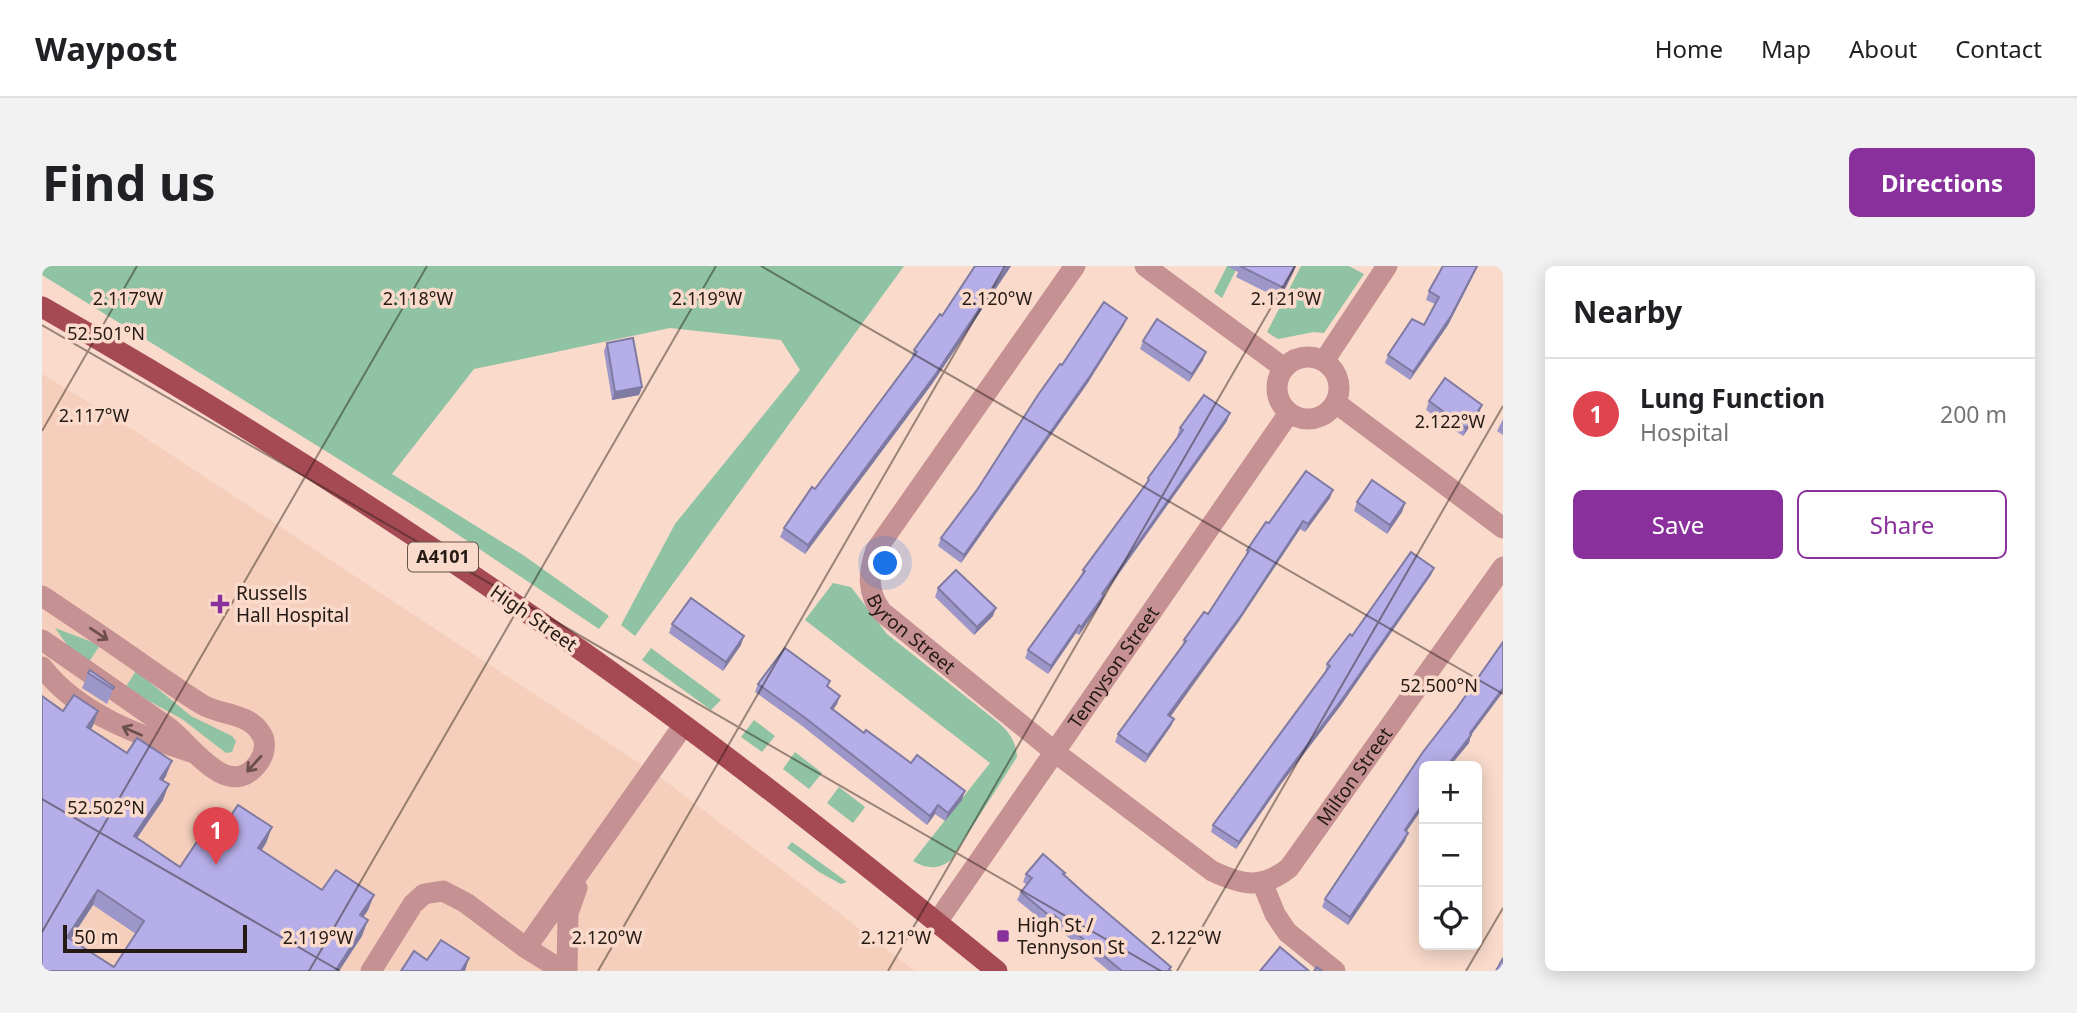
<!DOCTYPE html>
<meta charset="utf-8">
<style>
:root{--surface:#fff;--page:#f2f2f2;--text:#202124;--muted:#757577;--line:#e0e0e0;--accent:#8a309c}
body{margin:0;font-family:"Noto Sans",sans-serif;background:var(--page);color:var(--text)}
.controls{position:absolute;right:21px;bottom:21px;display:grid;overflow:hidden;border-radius:10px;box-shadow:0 4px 18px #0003}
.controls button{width:63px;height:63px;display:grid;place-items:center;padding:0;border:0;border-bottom:2px solid var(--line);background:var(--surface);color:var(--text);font:35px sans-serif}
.scale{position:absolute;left:21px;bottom:18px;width:184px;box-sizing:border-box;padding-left:7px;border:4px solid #251a14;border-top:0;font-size:19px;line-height:24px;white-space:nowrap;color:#251a14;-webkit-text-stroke:5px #f9dacb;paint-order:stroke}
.you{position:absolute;left:844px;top:298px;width:24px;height:24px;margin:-18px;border:5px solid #fff;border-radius:50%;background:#1a73e8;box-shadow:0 0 0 10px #1a73e833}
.badge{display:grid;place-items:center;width:46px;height:46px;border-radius:50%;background:var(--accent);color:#fff;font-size:23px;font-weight:700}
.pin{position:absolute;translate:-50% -58px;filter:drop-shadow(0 2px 4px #0008)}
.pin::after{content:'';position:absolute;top:37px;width:24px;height:21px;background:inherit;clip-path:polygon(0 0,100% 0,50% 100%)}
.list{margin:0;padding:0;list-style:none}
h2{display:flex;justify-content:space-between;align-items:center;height:91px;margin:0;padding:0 28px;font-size:30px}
h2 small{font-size:23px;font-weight:400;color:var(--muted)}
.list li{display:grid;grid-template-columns:46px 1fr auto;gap:21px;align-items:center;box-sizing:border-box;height:112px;padding:0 28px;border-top:2px solid var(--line)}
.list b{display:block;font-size:26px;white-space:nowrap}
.list p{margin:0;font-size:23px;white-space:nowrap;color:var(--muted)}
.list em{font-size:23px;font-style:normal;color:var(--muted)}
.actions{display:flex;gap:14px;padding:21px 28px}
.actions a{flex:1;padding:16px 0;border:2px solid var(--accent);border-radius:10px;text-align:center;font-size:24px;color:var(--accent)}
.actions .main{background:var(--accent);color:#fff}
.icon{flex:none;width:38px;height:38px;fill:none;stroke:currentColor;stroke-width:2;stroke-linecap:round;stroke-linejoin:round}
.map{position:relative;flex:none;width:1461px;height:705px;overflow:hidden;border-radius:10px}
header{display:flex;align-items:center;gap:42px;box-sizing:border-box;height:98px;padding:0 35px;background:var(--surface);border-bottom:2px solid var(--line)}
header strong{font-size:33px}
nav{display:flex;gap:38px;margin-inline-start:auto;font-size:24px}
.intro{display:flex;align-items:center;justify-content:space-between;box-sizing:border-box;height:168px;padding:0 42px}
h1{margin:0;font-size:49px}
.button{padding:18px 32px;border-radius:10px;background:var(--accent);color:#fff;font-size:24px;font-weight:700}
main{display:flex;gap:42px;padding:0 42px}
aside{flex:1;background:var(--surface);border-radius:10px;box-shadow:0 4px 18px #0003}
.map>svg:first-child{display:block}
.built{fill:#f5cfbb}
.green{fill:#8fc3a3}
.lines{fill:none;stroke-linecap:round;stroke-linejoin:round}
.minor{stroke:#c69193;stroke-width:21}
.major{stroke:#a54953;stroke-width:21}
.wall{fill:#9d96c8;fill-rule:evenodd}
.shaded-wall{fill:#7f7aa2}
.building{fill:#b6aee8;stroke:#7f7aa2;stroke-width:2;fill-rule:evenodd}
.oneway{stroke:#6d504d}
.ticks{fill:none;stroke:#251a14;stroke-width:2;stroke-opacity:0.45}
.poi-dot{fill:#8a309c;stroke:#f9dacb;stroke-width:2.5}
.labels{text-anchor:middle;stroke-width:7;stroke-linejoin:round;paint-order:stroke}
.shield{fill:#f9dacb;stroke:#65544b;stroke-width:2}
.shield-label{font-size:18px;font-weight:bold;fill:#251a14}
.poi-label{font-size:19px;fill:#251a14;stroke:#f9dacb;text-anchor:start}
.street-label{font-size:19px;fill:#251a14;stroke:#f9dacb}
.ticks-label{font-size:18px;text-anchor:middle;fill:#251a14;stroke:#f9dacb;stroke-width:7;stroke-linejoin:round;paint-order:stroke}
</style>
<header>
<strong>Waypost</strong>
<nav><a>Home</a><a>Map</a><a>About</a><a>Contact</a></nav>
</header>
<div class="intro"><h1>Find us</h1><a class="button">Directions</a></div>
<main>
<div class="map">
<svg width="1461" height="705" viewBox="0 0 1461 705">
<rect width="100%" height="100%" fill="#f9dacb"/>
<!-- built -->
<path class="built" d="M0,108L93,165L618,511L873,705H0Z"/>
<!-- green -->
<g class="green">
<path d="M0,0H862L593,370L579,359L633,258L758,104L739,74L628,62L432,103L350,208L481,289L567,350L557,363L385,248L0,9Z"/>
<path d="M1185,0H1196L1180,32L1172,26Z"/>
<path d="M1259,0H1307L1322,8L1282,67L1272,66L1236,73L1225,66Z"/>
<path d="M791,317L809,321L845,368L957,457C968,467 974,476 975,491L909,594C896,604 885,603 871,595L948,497L763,354Z"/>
<path d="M13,362L58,379L47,396L26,380Z"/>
<path d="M609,382L679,434L669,444L600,394Z"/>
<path d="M94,405L149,450L190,470L194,475L190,486L184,487L140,453L83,422Z"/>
<path d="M712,454L733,470L720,486L699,471Z"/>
<path d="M753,486L780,507L767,523L741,503Z"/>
<path d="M797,521L823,541L811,557L785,537Z"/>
<path d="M750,576L805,616L799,618L777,606L745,582Z"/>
</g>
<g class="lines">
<!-- minor -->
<g class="minor">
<path id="s1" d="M1033,0L834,284C826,307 825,327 840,346L1014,487L1170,605C1200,619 1219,624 1247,602L1461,301"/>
<path d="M1103,0L1242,102"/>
<circle cx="1266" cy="122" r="31"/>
<path d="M1282,95L1345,0"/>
<path d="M1294,137L1461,262"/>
<path d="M0,330C36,354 72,378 107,403C125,415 142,428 161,439C178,449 206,447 218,466C225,475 223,487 217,496C187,538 150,479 127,462L0,374"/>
<path d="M0,401C36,448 98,470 152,487"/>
<path d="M1220,616L1233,648L1245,666L1293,705"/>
<path id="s2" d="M895,656L1247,147"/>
<path d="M484,682L641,460"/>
<path d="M329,705L371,638L382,628L401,625L424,637L484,682L521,705"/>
<path d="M525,705L526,647L535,622"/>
</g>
<!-- major -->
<path class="major" d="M0,41C188,148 371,265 547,390C687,489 822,597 955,705"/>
</g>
<!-- wall -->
<g class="wall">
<path d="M933,0H969L890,118L763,288L738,271L742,262L773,223L869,93L872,84L900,50Z"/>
<path d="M1185,0H1254L1238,33L1194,11L1196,6Z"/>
<path d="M1401,0H1436L1406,59L1368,114L1343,97L1346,89L1382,59L1393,38L1384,34L1387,25Z"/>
<path d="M1082,59L1045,118L919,297L896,280L899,272L935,224L1020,99Z"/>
<path d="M1101,75L1161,94L1147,116L1098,83Z"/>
<path d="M565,77L600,121L597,129L570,134L562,85Z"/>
<path d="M1387,135L1440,139L1437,147L1421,170L1384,144Z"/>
<path d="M1461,153V169L1455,165Z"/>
<path d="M1185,155L1062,329L1059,337L1037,369L1034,367L1006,408L983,392L986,384L1038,312L1041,304L1103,220L1106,212L1136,170H1135L1138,162Z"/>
<path d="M1288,232L1263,266L1258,263L1197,355L1128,450L1132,453L1129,460L1103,497L1073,476L1076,468L1140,381L1142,374L1166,348L1203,292L1205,284L1227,257Z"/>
<path d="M1315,236L1363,237L1360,246L1345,268L1312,245Z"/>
<path d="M1392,302L1389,309L1299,439L1239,518L1194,583L1169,566L1171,559L1283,406L1285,398L1310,370Z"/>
<path d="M896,322L951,350L932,369L893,331Z"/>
<path d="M630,358L699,379L681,405L627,367Z"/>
<path d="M1461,376V426L1429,469L1427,477L1408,500H1382V540L1364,566L1363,575L1306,659L1280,641L1283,633Z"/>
<path d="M46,407L72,421L65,438L40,422Z"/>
<path d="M716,418L786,421L795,438L791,444L822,467L869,497L920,534L903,555L893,548L885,559L759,459L713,426Z"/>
<path d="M21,445H56L49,463L85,487L124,510L121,515V534L95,572L138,601L184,557L230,561L224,577L220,584L280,624L332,629L326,644L321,651L320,670L297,705H0ZM51,639L94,668L72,701L29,673Z"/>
<path d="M1023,607L1022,609L1129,705H1067L1009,657L1007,660L975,634L979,626L985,619L981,616L984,608Z"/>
</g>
<!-- shaded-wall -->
<g class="shaded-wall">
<path d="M966,0H969L890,118L763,288L766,279Z"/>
<path d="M1253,0L1252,5L1238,33L1242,22Z"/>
<path d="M1435,0H1436L1406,59L1368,114L1371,106Z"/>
<path d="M1085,52L1082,59L1045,118L919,297L922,289Z"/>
<path d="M1164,86L1161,94L1147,116L1150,108Z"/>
<path d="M600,121L597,129L570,134L573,126Z"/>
<path d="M1440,139L1437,147L1421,170L1424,162Z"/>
<path d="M1188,147L1185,155L1057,335L1060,328Z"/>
<path d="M1291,224L1288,232L1263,266L1266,258Z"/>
<path d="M1363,237L1360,246L1345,268L1348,259Z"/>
<path d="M1261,255L1258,263L1197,355L1124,457L1126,449Z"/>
<path d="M1392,302L1389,309L1299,439L1239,518L1194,583L1197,576L1242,510Z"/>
<path d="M1062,329L1059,337L1037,369L1039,361Z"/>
<path d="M954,342L951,350L932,369L935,361Z"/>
<path d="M1037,359L1034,367L1006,408L1009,400Z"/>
<path d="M702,370L699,379L681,405L684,396Z"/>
<path d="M1461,422V426L1429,469L1427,477L1408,500H1405L1428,467Z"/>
<path d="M798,430L795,438L786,450L789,442Z"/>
<path d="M56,445L51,460L40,476L45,461Z"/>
<path d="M1132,453L1129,460L1103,497L1106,489Z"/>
<path d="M130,495L124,510L112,528L118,513Z"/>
<path d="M127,518L121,534L86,585L92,570Z"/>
<path d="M923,525L920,534L903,555L906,547Z"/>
<path d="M1382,536V540L1360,572L1363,564Z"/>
<path d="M896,539L893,548L885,559L888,550Z"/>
<path d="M230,561L224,577L211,597L216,582Z"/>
<path d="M1366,567L1363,575L1306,659L1308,651Z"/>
<path d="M56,624L51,639L20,686L25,671Z"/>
<path d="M332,629L326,644L312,665L318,649Z"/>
<path d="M326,654L320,670L297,705H293Z"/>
<path d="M427,692L423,705H419Z"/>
</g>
<!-- building -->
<g class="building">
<path d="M933,0H966L893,109L766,279L742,262L770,221L773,223L875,86L872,84L898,48L900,50Z"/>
<path d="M1198,0H1253L1242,22Z"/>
<path d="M1401,0H1435L1409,50L1371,106L1346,89L1370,53L1382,59L1397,31L1387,25Z"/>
<path d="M1062,36L1085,52L1048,110L922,289L899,272L935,224L996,129L1018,98L1020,99Z"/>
<path d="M1115,53L1164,86L1150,108L1101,75Z"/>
<path d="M591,72L600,121L573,126L565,77Z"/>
<path d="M1403,112L1440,139L1424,162L1387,135Z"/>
<path d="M1162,129L1188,147L1060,328L1062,329L1039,361L1037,359L1009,400L986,384L1043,305L1041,304L1107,214L1106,212L1141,164L1138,162Z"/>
<path d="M1264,205L1291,224L1266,258L1261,255L1200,348L1126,449L1132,453L1106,489L1076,468L1144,375L1142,374L1162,346L1166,348L1207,285L1205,284L1224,256L1227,257Z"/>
<path d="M1330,214L1363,237L1348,259L1315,236Z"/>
<path d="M1369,286L1392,302L1301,432L1242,510L1197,576L1171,559L1288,400L1285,398L1308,368L1310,370Z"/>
<path d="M914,304L954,342L935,361L896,322Z"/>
<path d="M649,332L702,370L684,396L630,358Z"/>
<path d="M1461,376V422L1428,467L1429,469L1405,500H1382V536L1363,564L1366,567L1308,651L1283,633L1381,486L1415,442Z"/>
<path d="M743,382L788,415L785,420L798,430L789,442L822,467L824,464L869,497L875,489L923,525L906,547L896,539L888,550L762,451L716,418Z"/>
<path d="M48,404L72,421L71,423L46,407Z"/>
<path d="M32,429L56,445L45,461L85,487L95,472L130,495L118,513L127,518L92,570L138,601L173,549L184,557L196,539L230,561L216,582L280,624L294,604L332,629L318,649L326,654L294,704L296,705H0V430L21,445ZM56,624L102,655L72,701L25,671Z"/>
<path d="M1001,588L1023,607L1021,608L1042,627L1129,701L1127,703L1129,705H1080L1012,649L1010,652L979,626L990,612L984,608Z"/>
<path d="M399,674L427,692L419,705H359L372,685L385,694Z"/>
<path d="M1238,681L1267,705H1218Z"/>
<path d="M1461,692V705H1454Z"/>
<path d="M1275,701L1280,705H1272Z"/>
</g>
<!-- one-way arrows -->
<defs><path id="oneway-shaft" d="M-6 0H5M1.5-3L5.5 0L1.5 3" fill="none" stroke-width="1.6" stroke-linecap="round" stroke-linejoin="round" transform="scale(1.75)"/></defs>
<g class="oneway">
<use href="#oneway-shaft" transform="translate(57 368) rotate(34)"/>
<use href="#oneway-shaft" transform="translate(90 465) rotate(-156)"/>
<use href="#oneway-shaft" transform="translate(212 498) rotate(132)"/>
</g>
<!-- ticks -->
<path class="ticks" d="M719,0L1461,428M0,59L1119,705M0,165L95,0M0,533L298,705M0,666L385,0M267,705L674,0M556,705L963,0M846,705L1253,0M1135,705L1461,140M1424,705L1461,642"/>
<!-- markers -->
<g class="poi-dot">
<path d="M174.5 327.5h7v7h7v7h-7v7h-7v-7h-7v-7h7z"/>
<rect x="954" y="663" width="14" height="14" rx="3.5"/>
</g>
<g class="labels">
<!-- shield labels -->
<rect class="shield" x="366" y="276.5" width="70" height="29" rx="5"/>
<g class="shield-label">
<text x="401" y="297">A4101</text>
</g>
<!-- poi labels -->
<g class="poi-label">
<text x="194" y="334">Russells<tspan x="194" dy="22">Hall Hospital</tspan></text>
<text x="975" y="666">High St /<tspan x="975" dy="22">Tennyson St</tspan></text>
</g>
<!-- street labels -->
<g class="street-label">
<text transform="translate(492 352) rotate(35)" y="7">High Street</text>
<text dy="7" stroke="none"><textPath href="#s1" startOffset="448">Byron Street</textPath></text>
<text dy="7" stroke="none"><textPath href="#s2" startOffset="310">Tennyson Street</textPath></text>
<text dy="7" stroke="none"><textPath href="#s1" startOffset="1027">Milton Street</textPath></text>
</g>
</g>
<g class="ticks-label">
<text x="86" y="39">2.117°W</text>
<text x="376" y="39">2.118°W</text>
<text x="665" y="39">2.119°W</text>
<text x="955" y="39">2.120°W</text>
<text x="1244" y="39">2.121°W</text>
<text x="64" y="74">52.501°N</text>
<text x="52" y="156">2.117°W</text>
<text x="1408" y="162">2.122°W</text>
<text x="1397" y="426">52.500°N</text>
<text x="64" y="548">52.502°N</text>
<text x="276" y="678">2.119°W</text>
<text x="565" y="678">2.120°W</text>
<text x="854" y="678">2.121°W</text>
<text x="1144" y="678">2.122°W</text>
</g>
</svg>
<div class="controls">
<button>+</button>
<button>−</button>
<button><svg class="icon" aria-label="locate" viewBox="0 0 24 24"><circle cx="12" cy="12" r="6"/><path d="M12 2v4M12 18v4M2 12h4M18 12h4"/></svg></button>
</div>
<div class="scale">50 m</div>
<div class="you"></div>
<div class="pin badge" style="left:174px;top:599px;background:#e0444e">1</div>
</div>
<aside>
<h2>Nearby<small></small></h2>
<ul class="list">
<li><span class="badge" style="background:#e0444e">1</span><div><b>Lung Function</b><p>Hospital</p></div><em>200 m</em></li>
</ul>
<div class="actions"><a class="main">Save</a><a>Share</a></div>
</aside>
</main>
